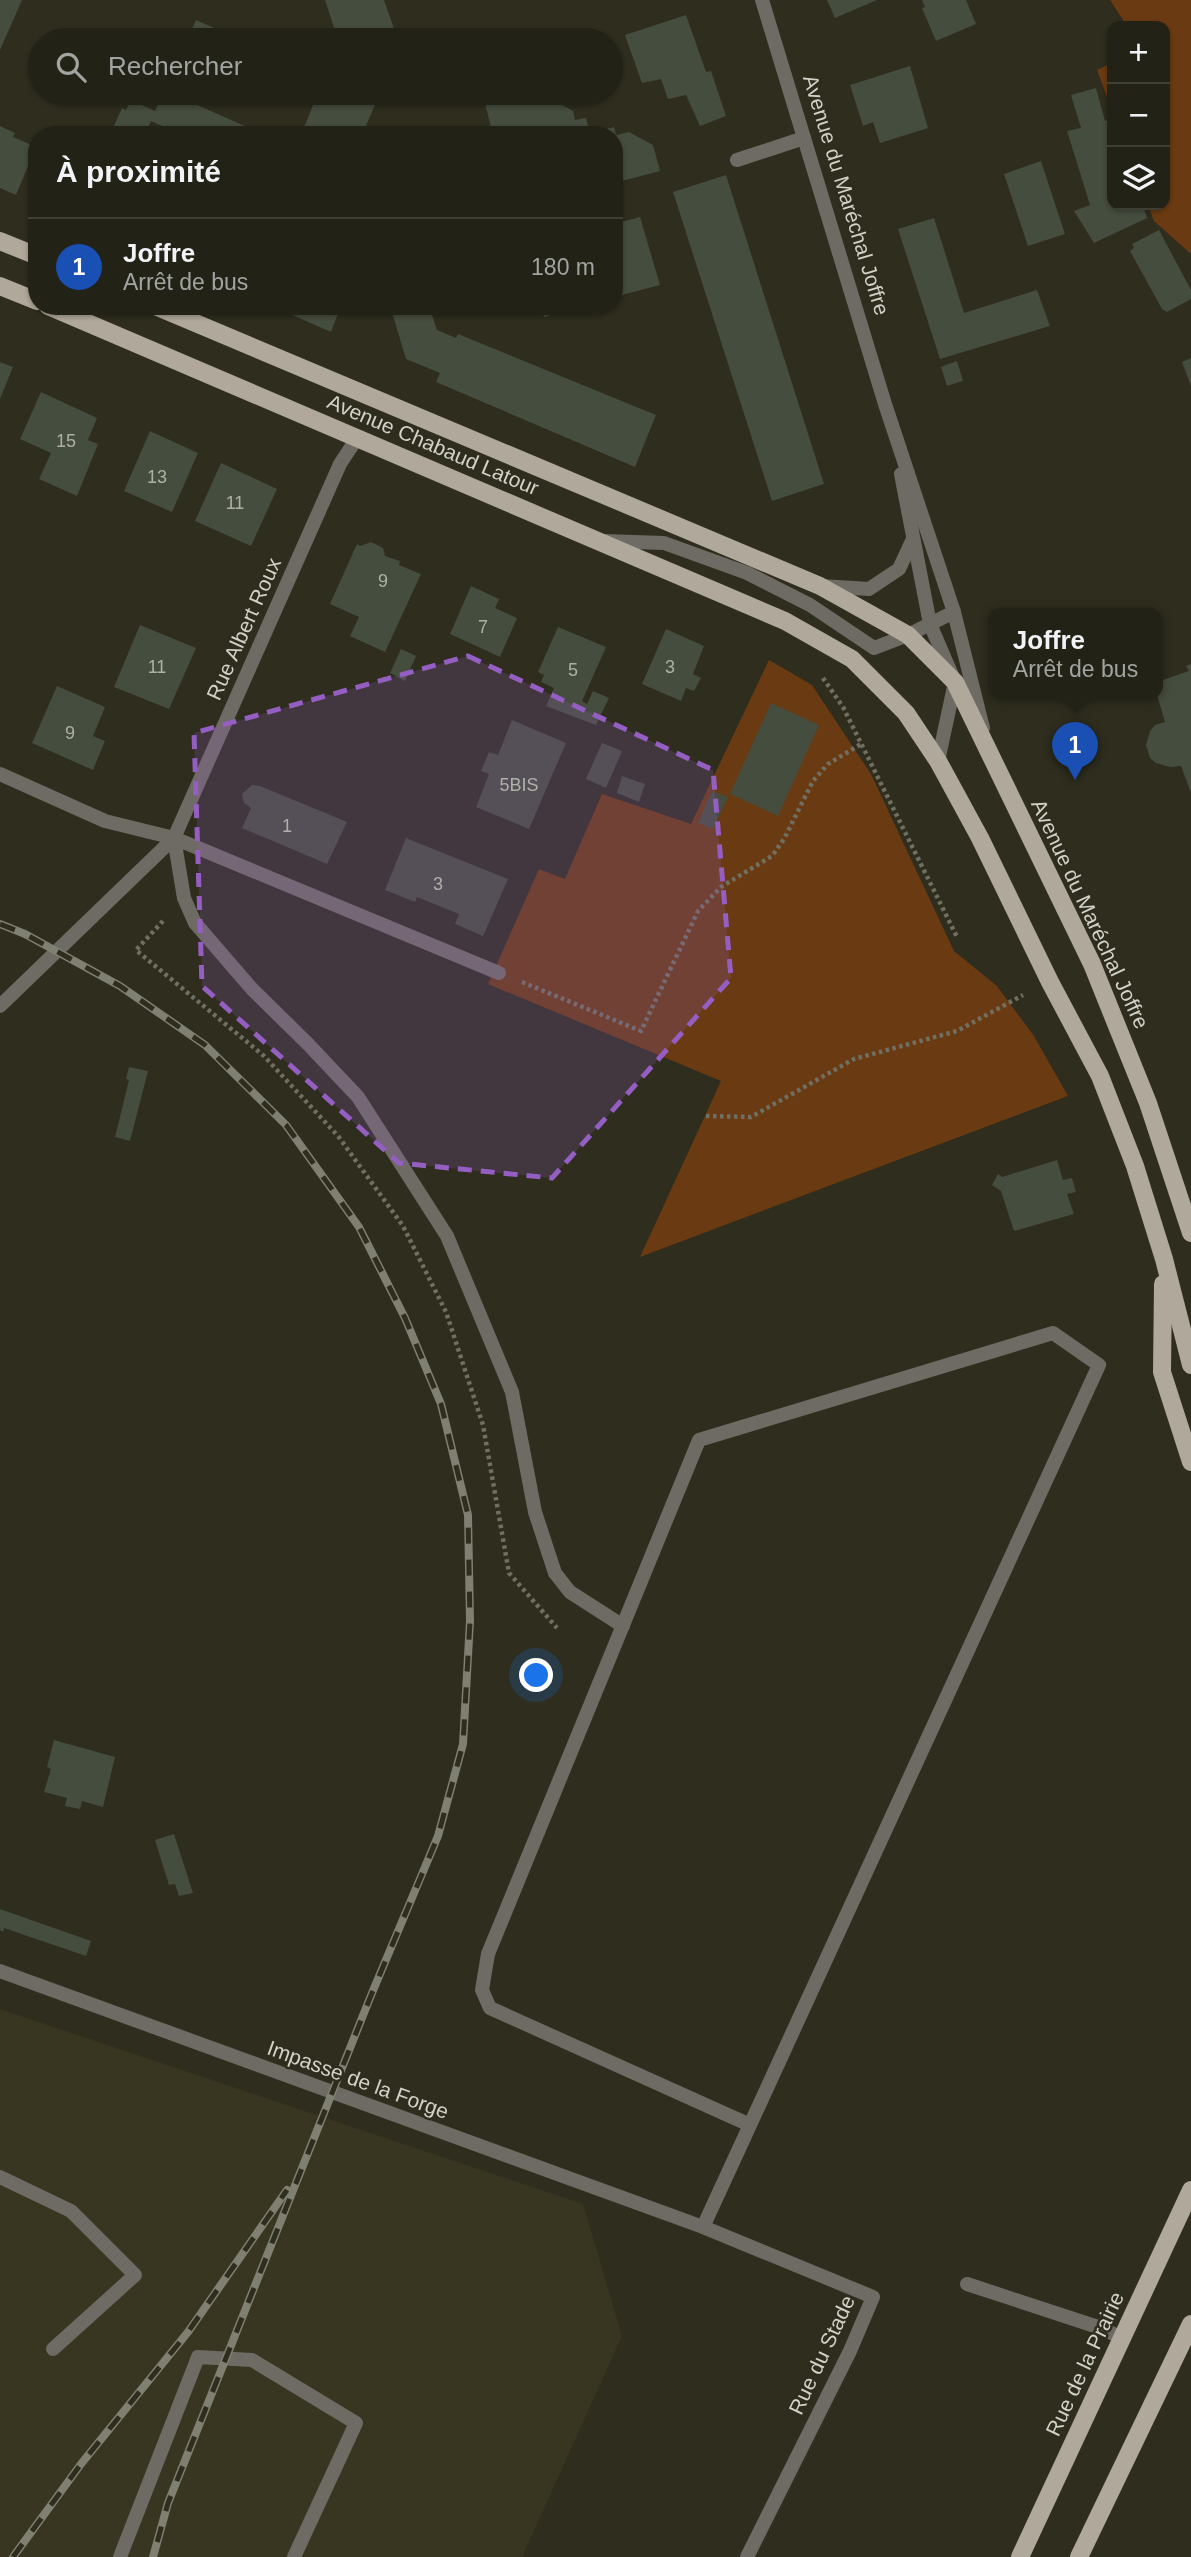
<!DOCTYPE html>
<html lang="fr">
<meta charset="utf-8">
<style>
:root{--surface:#222216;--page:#2a2a1f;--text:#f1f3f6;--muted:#a2a4a1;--line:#3f3f35;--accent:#0b8043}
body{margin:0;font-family:Helvetica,sans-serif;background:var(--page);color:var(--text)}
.controls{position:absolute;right:21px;top:21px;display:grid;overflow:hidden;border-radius:14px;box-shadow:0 2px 5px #0004}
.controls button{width:63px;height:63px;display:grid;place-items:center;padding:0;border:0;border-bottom:2px solid var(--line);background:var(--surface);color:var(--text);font:35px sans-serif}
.you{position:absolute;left:537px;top:1676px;width:24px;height:24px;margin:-18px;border:5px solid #fff;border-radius:50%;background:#1a73e8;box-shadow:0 0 0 10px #1a73e833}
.badge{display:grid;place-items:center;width:46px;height:46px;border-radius:50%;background:var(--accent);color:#fff;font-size:23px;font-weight:700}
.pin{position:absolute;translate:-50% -58px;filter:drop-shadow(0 2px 4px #0008)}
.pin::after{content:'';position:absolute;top:37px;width:24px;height:21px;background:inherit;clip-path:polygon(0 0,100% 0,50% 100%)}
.popup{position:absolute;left:988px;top:608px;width:175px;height:91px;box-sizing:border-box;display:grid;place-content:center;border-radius:14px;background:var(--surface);filter:drop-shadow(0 2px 5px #0005);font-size:23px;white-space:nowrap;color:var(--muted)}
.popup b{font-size:26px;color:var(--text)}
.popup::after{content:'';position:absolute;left:50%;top:100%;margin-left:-14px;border:14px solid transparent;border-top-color:var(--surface)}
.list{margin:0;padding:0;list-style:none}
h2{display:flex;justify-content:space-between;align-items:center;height:91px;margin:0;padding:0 28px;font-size:30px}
h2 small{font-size:23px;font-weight:400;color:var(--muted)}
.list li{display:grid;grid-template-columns:46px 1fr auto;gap:21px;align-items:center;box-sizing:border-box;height:98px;padding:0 28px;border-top:2px solid var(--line)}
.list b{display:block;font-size:26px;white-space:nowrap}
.list p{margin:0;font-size:23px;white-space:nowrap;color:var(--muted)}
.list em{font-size:23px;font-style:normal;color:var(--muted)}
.icon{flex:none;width:38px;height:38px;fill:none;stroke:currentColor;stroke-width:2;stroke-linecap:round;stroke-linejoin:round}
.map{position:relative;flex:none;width:1191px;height:2557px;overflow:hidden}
.search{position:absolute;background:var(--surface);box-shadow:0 2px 5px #0004;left:28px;top:28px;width:595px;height:77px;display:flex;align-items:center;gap:18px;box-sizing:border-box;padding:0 24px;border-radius:38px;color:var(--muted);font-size:26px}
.panel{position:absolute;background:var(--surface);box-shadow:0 2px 5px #0004;left:28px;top:126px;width:595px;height:189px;border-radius:28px}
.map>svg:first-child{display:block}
.built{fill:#383621}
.green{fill:#6a3a12}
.building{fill:#454d3e}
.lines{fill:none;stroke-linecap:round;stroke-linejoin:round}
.path{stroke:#6f6f62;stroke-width:4.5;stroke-dasharray:3.5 3.5;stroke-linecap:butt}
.service{stroke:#6e6a64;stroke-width:14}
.minor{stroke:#6e6a64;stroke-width:14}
.primary{stroke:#b0a89a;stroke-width:18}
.rail-casing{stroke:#7f7f72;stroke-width:8}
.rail{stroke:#2e2d1e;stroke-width:5;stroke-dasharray:16;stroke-linecap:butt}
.marked{fill:#955ec2;fill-opacity:0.2;stroke:#955ec2;stroke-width:5;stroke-dasharray:14 9;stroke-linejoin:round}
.labels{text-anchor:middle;stroke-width:5;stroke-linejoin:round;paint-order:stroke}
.number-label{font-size:18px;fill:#afb1a6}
.street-label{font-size:21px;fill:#d2d2c8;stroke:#2e2d1e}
</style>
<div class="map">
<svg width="1191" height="2557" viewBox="0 0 1191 2557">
<rect width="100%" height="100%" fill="#2e2d1e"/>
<!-- built -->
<path class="built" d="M0,2009L583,2204L622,2336L522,2557H0Z"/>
<!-- green -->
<g class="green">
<path d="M1110,0H1191V254L1154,221L1148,205H1165V26H1127Z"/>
<path d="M1112,63V110L1097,70Z"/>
<path d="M769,660L812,685L871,774L954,951L997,986L1034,1036L1068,1096L640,1257L721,1081L488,984L539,869L565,879L602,794L691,824Z"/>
</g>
<!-- building -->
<g class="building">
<path d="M0,0H22L0,50Z"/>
<path d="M325,0H384L398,40H338Z"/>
<path d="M827,0H877L835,18Z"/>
<path d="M922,0H966L976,24L936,41L922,8L925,7Z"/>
<path d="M686,15L706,72L711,71L726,116L700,126L686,95L668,99L661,79L642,83L625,35Z"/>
<path d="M196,20L242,40H187Z"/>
<path d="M910,66L928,128L880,143L873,122L863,126L850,85Z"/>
<path d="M1096,88L1105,121L1112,118V205H1143L1147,218L1094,243L1074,211L1090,205L1067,131L1081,128L1071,95Z"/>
<path d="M163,93H170L265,135H182L151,121L145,135H110L122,108L126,110L131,100L155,111Z"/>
<path d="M318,93H380L362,135H301Z"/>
<path d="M494,93H558L562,105L573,111L575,120L586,118L590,133L614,127L616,135L629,132L653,145L660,171L614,183V135H493L483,96Z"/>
<path d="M0,126L15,133L13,137L36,147L16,195L0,188Z"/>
<path d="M1041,161L1065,234L1028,246L1004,174Z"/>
<path d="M726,175L824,484L772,501L673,192Z"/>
<path d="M640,217L660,285L614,297V224Z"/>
<path d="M934,218L964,313L1037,290L1050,326L940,359L898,229Z"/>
<path d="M1159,230L1191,290V299L1167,312L1162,309L1130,251L1134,248L1132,244Z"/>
<path d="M272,306H341L331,332Z"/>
<path d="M390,306H429L437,330L456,338L458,334L656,415L635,467L436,382L440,373L406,359Z"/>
<path d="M541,306H580V307L544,317Z"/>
<path d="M1191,358V386L1182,362Z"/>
<path d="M957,361L963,381L947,386L941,367Z"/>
<path d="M0,362L13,367L0,399Z"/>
<path d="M41,392L97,418L88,440L98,444L77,496L39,479L51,453L20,439Z"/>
<path d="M150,431L198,453L172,512L124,491Z"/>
<path d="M221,463L277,489L251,546L195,521Z"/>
<path d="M371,542L383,548L385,556L400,561L399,565L421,574L385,652L350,636L359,617L330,604L357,544L360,546Z"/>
<path d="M471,586L499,599L495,608L517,618L500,657L450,634Z"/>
<path d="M140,625L196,648L169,709L114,687Z"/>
<path d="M558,627L606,647L582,701L587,704L593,691L609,698L596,725L546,706L554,688L541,682L544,675L538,672Z"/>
<path d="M666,629L704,646L693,674L701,678L694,691L686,688L681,701L642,684Z"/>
<path d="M401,649L416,656L405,681L390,673Z"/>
<path d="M1191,664V793L1181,766L1170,767L1156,763L1150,758L1146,745L1150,731L1155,725L1165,722L1157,695V682L1189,671L1186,666Z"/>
<path d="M57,686L105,707L93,736L105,741L93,770L32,743Z"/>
<path d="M771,703L819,725L778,816L730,794Z"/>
<path d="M512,720L566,743L529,829L476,807L489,774L481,771L489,752L498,755Z"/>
<path d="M602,743L622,751L606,788L586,779Z"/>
<path d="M622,776L645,784L639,802L617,793Z"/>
<path d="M252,785L260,786L347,822L327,864L242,828L251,808L244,803L242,794Z"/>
<path d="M712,791L728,797L713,829L698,823Z"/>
<path d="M406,838L508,879L483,936L455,924L459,914L417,897L415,902L385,890Z"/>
<path d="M129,1067L148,1071L130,1141L115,1137L129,1080L126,1079Z"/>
<path d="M1057,1160L1063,1180L1072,1178L1076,1192L1067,1194L1074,1214L1014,1231L1001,1191L992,1185L998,1174L1002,1177Z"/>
<path d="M54,1740L115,1757L103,1807L82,1801L80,1809L65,1806L67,1798L44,1792L51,1769L47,1767Z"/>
<path d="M174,1834L193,1893L179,1896L175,1884L169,1885L155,1840Z"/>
<path d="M0,1909L91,1941L86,1956L4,1928L3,1932L0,1930Z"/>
</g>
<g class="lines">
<!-- path -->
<g class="path">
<path d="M823,678L843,707L957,937"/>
<path d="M163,921L136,950L264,1056L338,1136L403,1226L446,1312L483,1425L509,1573L557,1628"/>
<path d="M522,982L641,1031L698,911L721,887L772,856L784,839L813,781L828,764L861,744"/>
<path d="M706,1116L751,1117L854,1059L957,1031L1023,995"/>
</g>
<!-- service -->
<g class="service">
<path d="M737,160L804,138"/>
<path d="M174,838L184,898L195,923L252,989L308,1044L358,1097L447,1236L512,1392L535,1512L555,1573L570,1592L623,1626"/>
<path d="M174,838L499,973"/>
<path d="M0,1006L174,838"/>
<path d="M0,1971L703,2227L873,2297L850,2351L747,2557"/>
<path d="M0,2177L71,2211L135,2275L53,2349"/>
<path d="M703,2227L750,2125L1099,1365L1053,1333L699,1440L488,1954L482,1990L490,2008L750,2125"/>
<path d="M967,2284L1101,2328L1122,2338"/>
<path d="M120,2557L198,2357L252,2360L356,2423L294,2557"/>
</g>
<!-- minor -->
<g class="minor">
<path d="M762,0L885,404L954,612L983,728"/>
<path d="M901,474L930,624L955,682L938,761"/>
<path d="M604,541L664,543L747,573L810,605L874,648L908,635L954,612"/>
<path d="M821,586L869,589L899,569L913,539"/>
<path d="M0,774L105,821L174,838L340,464L357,438"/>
</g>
<!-- primary -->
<g class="primary">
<path d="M0,241L37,256"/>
<path d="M0,286L37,301"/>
<path d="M48,306L785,621L852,659L906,713L938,761L980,838L1050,982L1100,1076L1135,1166L1164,1259L1191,1365"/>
<path d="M155,306L820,586L908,635L955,682L1092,964L1148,1103L1191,1233"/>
<path d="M1163,1284L1162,1372L1191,1462"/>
<path d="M1020,2557L1191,2190"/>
<path d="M1079,2557L1191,2324"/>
</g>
<defs>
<g id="rail">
<path d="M0,924L25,934L120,986L205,1045L286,1125L359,1227L405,1318L441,1404L468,1515L470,1621L463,1744L438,1836L372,1993L168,2503L153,2557"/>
<path d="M13,2557L81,2464L188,2332L287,2190"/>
</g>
</defs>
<!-- rail casing -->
<use href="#rail" class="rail-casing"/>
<!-- rail -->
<use href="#rail" class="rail"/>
</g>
<!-- marked area -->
<path class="marked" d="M468,656L713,770L731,978L552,1178L399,1163L202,986L194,733Z"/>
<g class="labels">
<!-- number labels -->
<g class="number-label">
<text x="66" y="447">15</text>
<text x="157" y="483">13</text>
<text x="235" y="509">11</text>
<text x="383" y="587">9</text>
<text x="483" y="633">7</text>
<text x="157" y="673">11</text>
<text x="670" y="673">3</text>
<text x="573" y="676">5</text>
<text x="70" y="739">9</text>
<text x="519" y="791">5BIS</text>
<text x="287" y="832">1</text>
<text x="438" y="890">3</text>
</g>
<!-- street labels -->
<g class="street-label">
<text transform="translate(846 195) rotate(73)" y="7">Avenue du Maréchal Joffre</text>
<text transform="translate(433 445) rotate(23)" y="7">Avenue Chabaud Latour</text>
<text transform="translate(244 629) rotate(-66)" y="7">Rue Albert Roux</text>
<text transform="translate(1090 914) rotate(65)" y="7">Avenue du Maréchal Joffre</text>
<text transform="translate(358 2080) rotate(20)" y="7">Impasse de la Forge</text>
<text transform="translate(822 2355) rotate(-65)" y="7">Rue du Stade</text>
<text transform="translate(1085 2364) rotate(-65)" y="7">Rue de la Prairie</text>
</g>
</g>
</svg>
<div class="controls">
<button>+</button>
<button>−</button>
<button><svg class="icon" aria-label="layers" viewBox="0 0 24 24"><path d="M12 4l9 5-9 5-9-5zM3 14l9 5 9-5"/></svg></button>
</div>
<div class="you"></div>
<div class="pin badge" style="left:1075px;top:780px;background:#1a4fb4">1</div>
<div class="popup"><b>Joffre</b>Arrêt de bus</div>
<div class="search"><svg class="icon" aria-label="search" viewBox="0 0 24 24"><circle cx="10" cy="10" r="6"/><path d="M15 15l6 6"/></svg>Rechercher</div>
<section class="panel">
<h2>À proximité<small></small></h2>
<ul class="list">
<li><span class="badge" style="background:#1a4fb4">1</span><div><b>Joffre</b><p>Arrêt de bus</p></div><em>180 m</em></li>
</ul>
</section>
</div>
